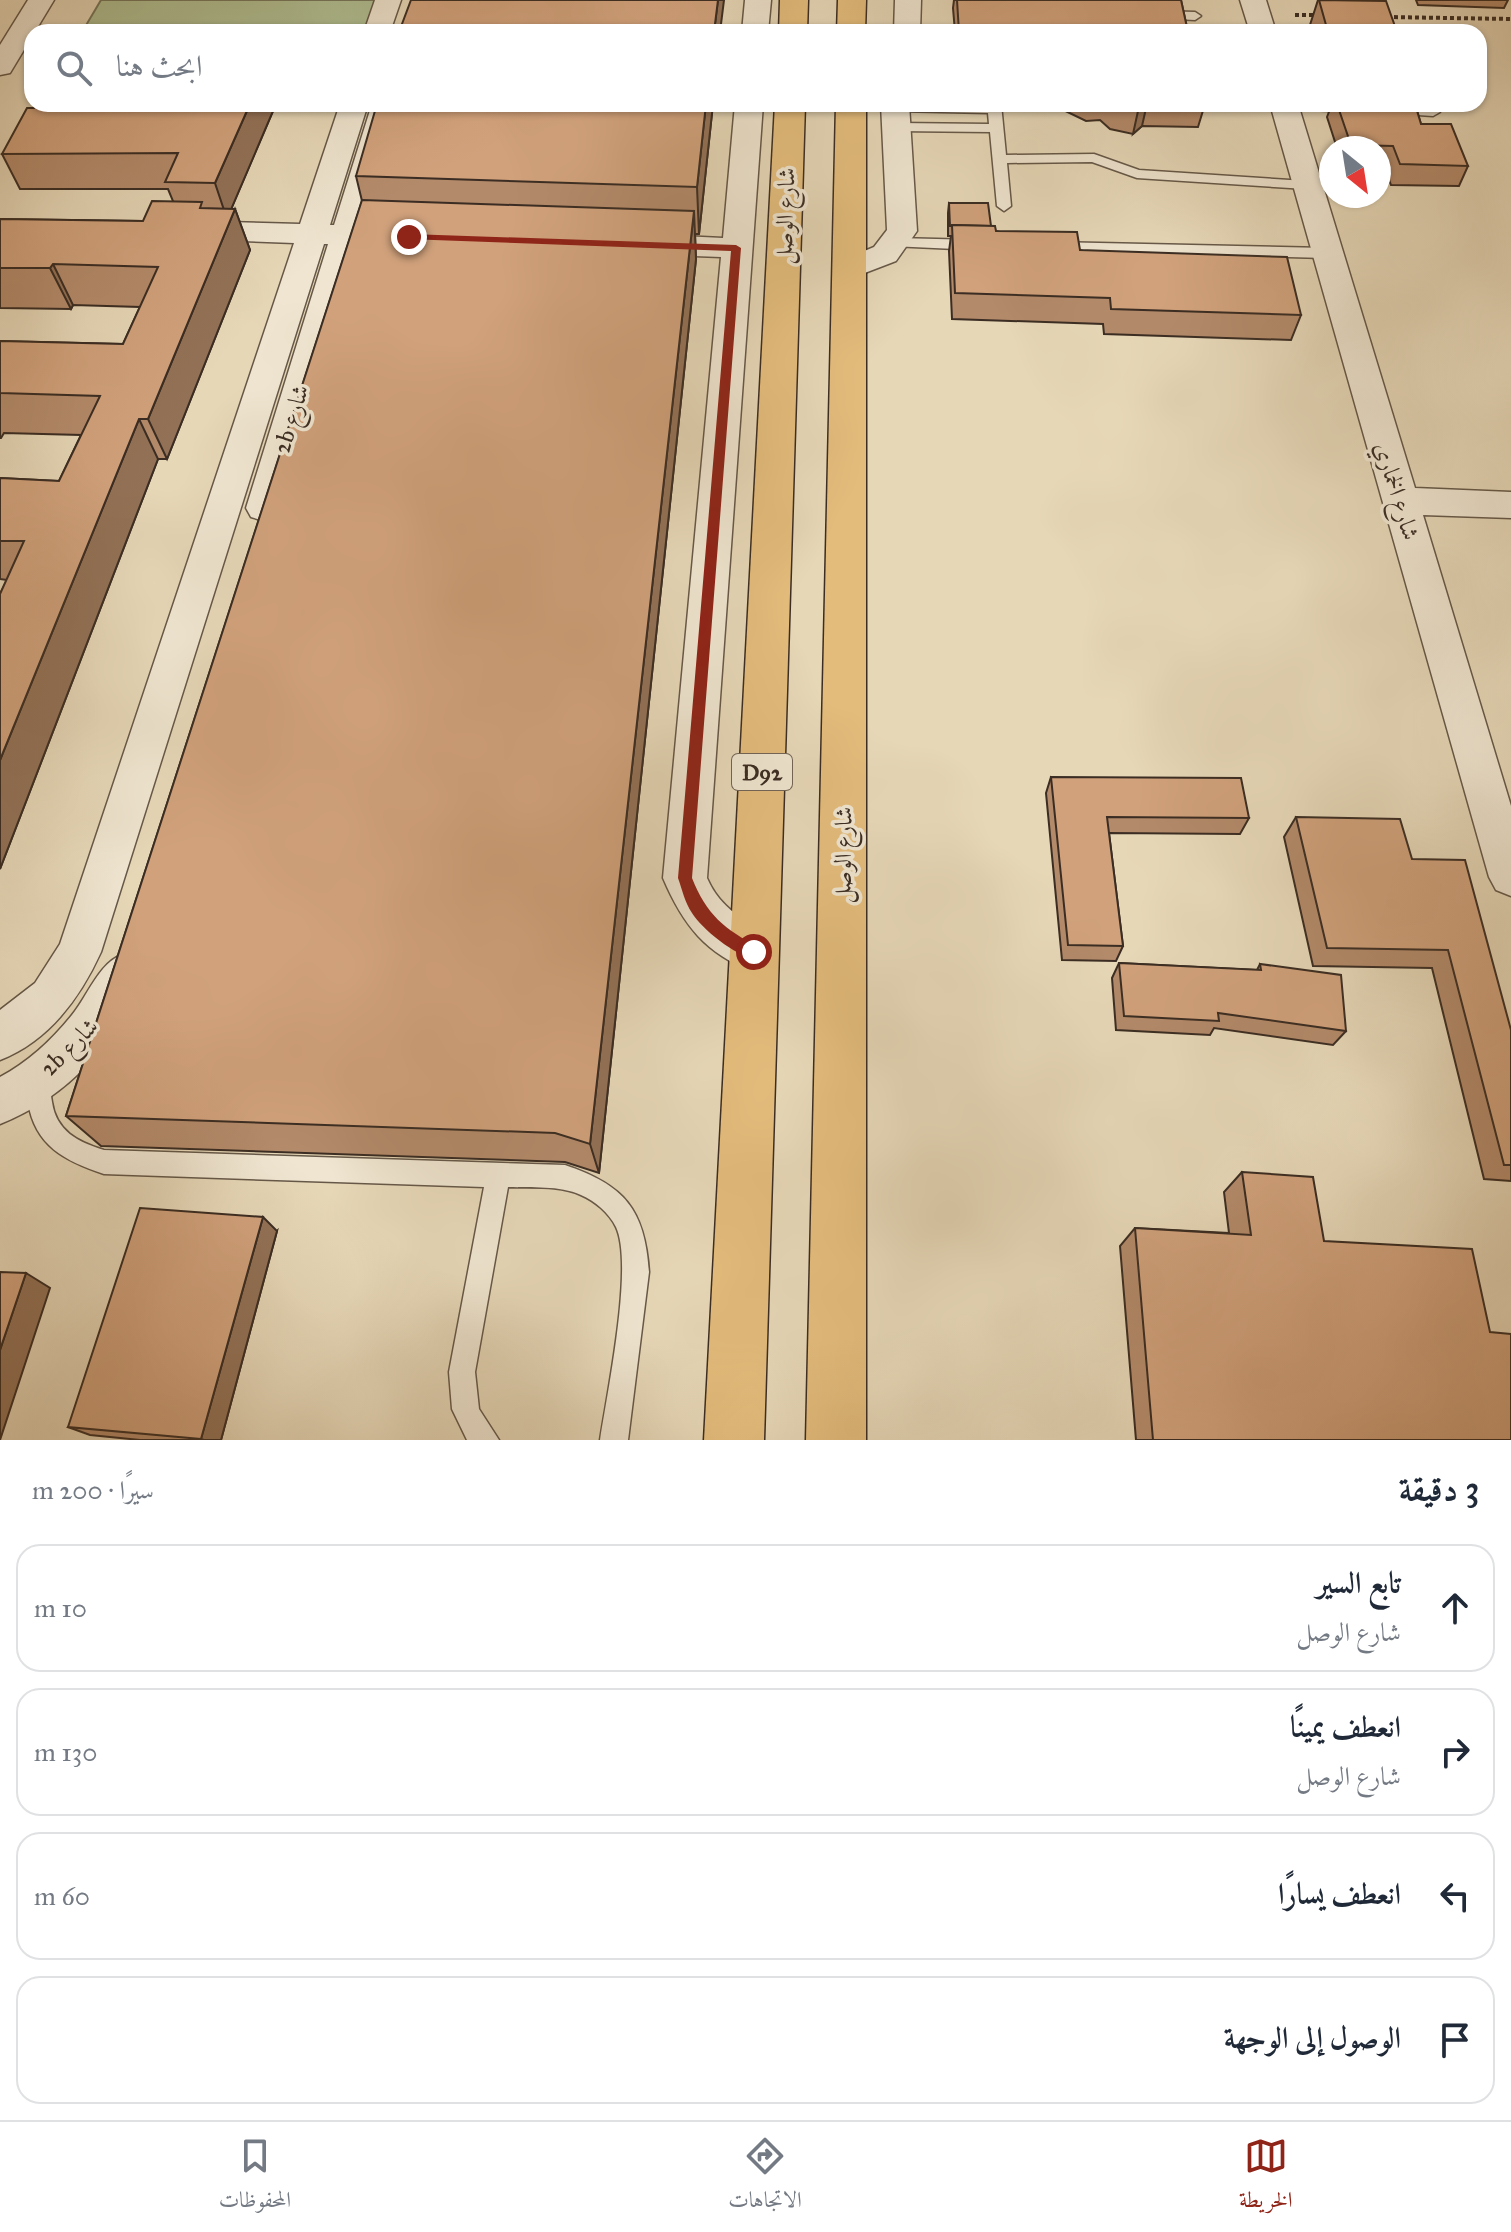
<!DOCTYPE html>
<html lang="ar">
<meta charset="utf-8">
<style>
:root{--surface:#fff;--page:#f6f6f7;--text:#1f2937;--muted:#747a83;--line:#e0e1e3;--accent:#8f2418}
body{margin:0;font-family:"IM FELL Great Primer",Amiri,serif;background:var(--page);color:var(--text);direction:rtl}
.compass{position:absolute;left:1319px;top:136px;width:72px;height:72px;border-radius:50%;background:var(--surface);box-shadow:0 2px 6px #0004;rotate:150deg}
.stop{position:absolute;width:24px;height:24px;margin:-18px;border:6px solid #8f2418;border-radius:50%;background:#fff}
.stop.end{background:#8f2418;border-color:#fff;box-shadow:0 2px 8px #0008}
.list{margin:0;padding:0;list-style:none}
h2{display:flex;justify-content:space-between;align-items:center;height:104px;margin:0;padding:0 32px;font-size:34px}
h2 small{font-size:26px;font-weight:400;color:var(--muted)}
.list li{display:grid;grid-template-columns:52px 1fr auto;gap:24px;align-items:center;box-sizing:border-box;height:128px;margin:0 16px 16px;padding:0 16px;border:2px solid var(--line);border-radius:24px}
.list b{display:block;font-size:30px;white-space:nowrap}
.list p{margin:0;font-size:26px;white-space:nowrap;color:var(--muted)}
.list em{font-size:26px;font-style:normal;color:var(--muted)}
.icon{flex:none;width:44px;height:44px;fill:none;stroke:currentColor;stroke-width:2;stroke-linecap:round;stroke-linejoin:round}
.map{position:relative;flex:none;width:1511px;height:1440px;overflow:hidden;direction:ltr}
.search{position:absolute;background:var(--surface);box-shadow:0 2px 6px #0004;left:24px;right:24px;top:24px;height:88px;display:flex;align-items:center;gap:20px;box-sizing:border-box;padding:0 28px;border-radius:24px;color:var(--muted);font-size:30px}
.sheet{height:680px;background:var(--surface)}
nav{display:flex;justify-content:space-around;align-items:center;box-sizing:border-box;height:112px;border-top:2px solid var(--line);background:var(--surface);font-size:22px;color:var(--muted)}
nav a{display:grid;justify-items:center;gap:4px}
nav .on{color:var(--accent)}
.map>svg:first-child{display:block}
.green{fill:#afbf93;stroke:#75765b;stroke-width:2}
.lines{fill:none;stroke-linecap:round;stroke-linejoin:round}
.lane-casing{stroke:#665848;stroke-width:3}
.street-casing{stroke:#665848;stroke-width:3}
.primary-casing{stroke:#3b2d23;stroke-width:3}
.path{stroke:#3b2d23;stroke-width:4;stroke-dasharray:4 3;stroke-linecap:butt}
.lane{fill:#efe5d0;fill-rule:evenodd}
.street{fill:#efe5d0;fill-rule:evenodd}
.primary{fill:#e3bc7c;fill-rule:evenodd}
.wall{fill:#b38a6a;stroke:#3b2d23;stroke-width:2}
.shaded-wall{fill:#927156;stroke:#3b2d23;stroke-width:2}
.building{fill:#d0a17b;stroke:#3b2d23;stroke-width:2}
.route{fill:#8f2418}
.labels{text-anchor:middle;stroke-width:7;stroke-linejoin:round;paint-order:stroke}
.shield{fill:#efe5d0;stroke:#716457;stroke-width:2}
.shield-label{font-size:22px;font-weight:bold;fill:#3b2d23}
.street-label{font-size:24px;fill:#3b2d23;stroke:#efe5d0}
</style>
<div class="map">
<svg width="1511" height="1440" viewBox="0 0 1511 1440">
<rect width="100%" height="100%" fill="#e6d7b7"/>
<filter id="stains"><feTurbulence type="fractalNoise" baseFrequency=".0025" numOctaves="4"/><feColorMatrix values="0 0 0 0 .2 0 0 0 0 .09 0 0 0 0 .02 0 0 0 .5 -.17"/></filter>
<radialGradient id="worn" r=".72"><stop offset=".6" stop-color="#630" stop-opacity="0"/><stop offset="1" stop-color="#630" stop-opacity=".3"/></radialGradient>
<!-- green -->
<path class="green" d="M101,0H378L366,32L85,27Z"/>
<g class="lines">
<defs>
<g id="lane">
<path d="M1159,11L1195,12L1201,16L1195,20L1154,18L1153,15Z"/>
<path d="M890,104H1001L1006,155L1094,154L1139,170L1306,181L1313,185L1306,189L1137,178L1092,162L1007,163L1011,206L1004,211L997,206L990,132L897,131L890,127L897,123L989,124L988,113L895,111L888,107Z"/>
<path d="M1277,105L1357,104L1363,108L1356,112L1284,109Z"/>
<path d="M1392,106L1433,108L1440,112L1433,116L1387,113V107Z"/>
<path d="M896,238L977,240L985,245L977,250L891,246V240Z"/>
<path d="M1053,242L1325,248L1333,253L1325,258L1048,250V244Z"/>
<path d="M38,1068L46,1071C51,1081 50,1091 52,1102C56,1131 78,1142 104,1150L565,1165C624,1185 645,1209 649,1272L628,1440H600C607,1394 634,1265 616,1227C609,1213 595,1201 581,1195C559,1185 532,1188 508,1187L475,1372L479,1409L499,1440H467L452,1409L449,1372L484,1187L104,1174C65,1161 35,1146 28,1102C26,1091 25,1081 30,1071Z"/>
</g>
<g id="street">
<path d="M28,0H54L10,73L0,75V45Z"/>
<path d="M375,0H401L390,32H364Z"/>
<path d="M745,0H771L768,32H742Z"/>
<path d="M895,0H921L920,32H894Z"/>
<path d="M1240,0H1266L1276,32H1250Z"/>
<path d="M340,104H368L330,225H334L372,104H400L282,508L277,517L264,521L251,517L246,508L328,244H324L101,952C80,998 49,1041 0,1060V1010L35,983L60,944L294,243L189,239L178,237L174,230L178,223L189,221L300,224Z"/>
<path d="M735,104H763L707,878C725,920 763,923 776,952L770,966L754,972C706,954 683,925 663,878L721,257L641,254L630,251L626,244L630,237L641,234L723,238Z"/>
<path d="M881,104H909L917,231L896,261L849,279L838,276L833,269L838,262L874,247L887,230Z"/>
<path d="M1270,104H1298L1415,488L1511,492V518L1423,515L1511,806V896L1496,890L1489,877Z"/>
<path d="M123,954L139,960L146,975C115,1043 70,1096 0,1124V1077C28,1062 52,1040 72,1015C89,994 98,964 123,954Z"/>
</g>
<g id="primary">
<path d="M780,0H808L807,32H779Z"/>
<path d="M838,0H866L865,32H837Z"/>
<path d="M775,104H805L764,1440H704Z"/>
<path d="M836,104H866V1440H806Z"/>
</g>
</defs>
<!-- lane casing -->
<use href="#lane" class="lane-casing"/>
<!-- street casing -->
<use href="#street" class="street-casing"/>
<!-- primary casing -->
<use href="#primary" class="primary-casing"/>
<!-- path -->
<g class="path">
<path d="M1295,15H1317"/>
<path d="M1387,17L1511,19"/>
</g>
<!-- lane -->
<use href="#lane" class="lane"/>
<!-- street -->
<use href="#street" class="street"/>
<!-- primary -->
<use href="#primary" class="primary"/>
</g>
<!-- wall -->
<g class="wall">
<path d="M954,0H1181L1188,32H955L953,8Z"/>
<path d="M1318,0H1353L1397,32H1310L1309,28Z"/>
<path d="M1416,0H1508L1504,8L1418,5Z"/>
<path d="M276,104L231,209H235L250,250L167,459H158L0,869V594L7,580L0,579V478L59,481L81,435L4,433L1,438H0V341L123,344L140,307L73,305L71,309L0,308V219L143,221L173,201L168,189H20L2,154Z"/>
<path d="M713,104L699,234H695L696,259L599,1173L565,1162L101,1146L66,1116L362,201L356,176Z"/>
<path d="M1051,104H1205L1198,127L1142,126L1133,134L1110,129L1100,120L1086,121Z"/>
<path d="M1332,104H1415L1421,124L1468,166L1459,186L1391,185L1384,166H1379V148H1337L1327,117Z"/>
<path d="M949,203L991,226L996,231L1080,250L1301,315L1291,340L1104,334L1103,324L952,319L949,251L951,236H948V213Z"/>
<path d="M1051,777L1249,818L1240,834L1109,833L1123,946L1116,961L1062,960L1046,793Z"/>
<path d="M1296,817L1412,859L1511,1030V1181L1484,1179L1432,968L1313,966L1284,837Z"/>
<path d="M1119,963L1257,970L1260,964L1346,1031L1333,1045L1214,1028L1210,1035L1116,1030L1112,978Z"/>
<path d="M1242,1172L1324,1241L1511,1440H1136L1120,1246L1135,1228L1229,1233L1224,1192Z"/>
<path d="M277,1231L221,1440H140L90,1435L68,1427Z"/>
</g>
<!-- shaded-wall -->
<g class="shaded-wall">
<path d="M718,0H724L720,32H714Z"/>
<path d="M250,104H276L227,219L215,183Z"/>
<path d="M706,104H713L699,234L697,187Z"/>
<path d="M1146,104H1147L1142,126L1133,134L1138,111Z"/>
<path d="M235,209L250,250L167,459L148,419Z"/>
<path d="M694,211L696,259L599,1173L590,1144Z"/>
<path d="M53,264L73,305L71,309L50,268Z"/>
<path d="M139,419L158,459L0,869V760Z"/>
<path d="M263,1217L277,1231L221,1440H204L201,1439Z"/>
<path d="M26,1273L50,1288L0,1440V1350Z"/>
</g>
<!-- building -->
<g class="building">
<path d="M411,0H718L714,32H399Z"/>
<path d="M957,0H1181L1188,32H959Z"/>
<path d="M1319,0L1386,1L1397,32H1328Z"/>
<path d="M36,104H250L215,183L165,182L178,153L2,154L27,108H34Z"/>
<path d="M377,104H706L697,187L356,176Z"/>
<path d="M1113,104H1146L1138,111Z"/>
<path d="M1337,104H1415L1421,124H1451L1468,166L1400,164L1393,146L1351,145Z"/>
<path d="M362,200L694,211L590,1144L555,1133L66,1116Z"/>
<path d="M152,201L202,202L200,208L235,209L148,419H139L0,760V594L24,541H0V478L59,481L100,396L0,393V341L123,344L158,267L53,264L50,268H0V219L143,221Z"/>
<path d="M949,203H988L991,226L952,225V226H950Z"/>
<path d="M952,225L995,226L996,231L1077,232L1080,250L1287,257L1301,315L1111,309L1110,298L955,293Z"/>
<path d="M1051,777L1241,778L1249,818L1107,817L1123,946L1068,945Z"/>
<path d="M1296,817L1400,819L1412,859L1465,860L1511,1030V1165H1504L1448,950L1327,948Z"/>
<path d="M1119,963L1261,970L1260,964L1341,975L1346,1031L1218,1013L1219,1021L1124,1016Z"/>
<path d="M1242,1172L1313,1177L1324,1241L1472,1249L1490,1332L1511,1334V1440H1153L1135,1228L1251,1235Z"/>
<path d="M140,1208L263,1217L201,1439L68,1427Z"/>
<path d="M0,1272L26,1273L0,1350Z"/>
</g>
<!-- route -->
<path class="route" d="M409,234L736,245L741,248L692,878C706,914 725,930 759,947V957C741,962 702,929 692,913C685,903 682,889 678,878L731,251L406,239Z"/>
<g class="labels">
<!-- shield labels -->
<rect class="shield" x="732" y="754" width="60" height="36" rx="6"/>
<g class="shield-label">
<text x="762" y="780">D92</text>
</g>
<!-- street labels -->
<g class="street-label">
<text transform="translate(785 216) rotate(-88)" y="8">شارع الوصل</text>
<text transform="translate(291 419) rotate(-73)" y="8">2b شارع</text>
<text transform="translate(1397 491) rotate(73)" y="8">شارع الخماري</text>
<text transform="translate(843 855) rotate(-89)" y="8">شارع الوصل</text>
<text transform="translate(69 1047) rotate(-45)" y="8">2b شارع</text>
</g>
</g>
<rect width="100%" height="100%" filter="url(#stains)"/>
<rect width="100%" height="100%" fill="url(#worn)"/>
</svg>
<svg class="compass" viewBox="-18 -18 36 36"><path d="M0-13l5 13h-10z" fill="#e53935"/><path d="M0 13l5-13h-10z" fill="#747a83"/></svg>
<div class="stop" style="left:754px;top:952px"></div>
<div class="stop end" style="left:409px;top:237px"></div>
<div class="search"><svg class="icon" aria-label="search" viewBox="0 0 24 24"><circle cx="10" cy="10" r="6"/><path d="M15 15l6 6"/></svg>ابحث هنا</div>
</div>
<section class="sheet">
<h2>3 دقيقة<small>سيرًا · 200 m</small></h2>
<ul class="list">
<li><svg class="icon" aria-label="ahead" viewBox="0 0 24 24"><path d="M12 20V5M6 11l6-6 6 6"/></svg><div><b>تابع السير</b><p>شارع الوصل</p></div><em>10 m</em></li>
<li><svg class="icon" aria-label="right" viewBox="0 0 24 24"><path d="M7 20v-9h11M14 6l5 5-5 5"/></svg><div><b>انعطف يمينًا</b><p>شارع الوصل</p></div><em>130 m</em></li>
<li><svg class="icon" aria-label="left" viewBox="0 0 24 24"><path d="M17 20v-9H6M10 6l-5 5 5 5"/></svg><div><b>انعطف يسارًا</b></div><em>60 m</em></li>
<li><svg class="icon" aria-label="arrive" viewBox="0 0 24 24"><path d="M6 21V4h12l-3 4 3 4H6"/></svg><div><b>الوصول إلى الوجهة</b></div></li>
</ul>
</section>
<nav>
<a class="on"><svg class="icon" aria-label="map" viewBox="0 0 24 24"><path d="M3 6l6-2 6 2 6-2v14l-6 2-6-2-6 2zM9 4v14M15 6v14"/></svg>الخريطة</a>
<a><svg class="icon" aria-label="directions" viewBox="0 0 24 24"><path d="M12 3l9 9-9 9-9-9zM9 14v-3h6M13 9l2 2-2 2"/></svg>الاتجاهات</a>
<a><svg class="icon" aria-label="saved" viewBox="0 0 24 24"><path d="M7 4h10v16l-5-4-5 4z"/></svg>المحفوظات</a>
</nav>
